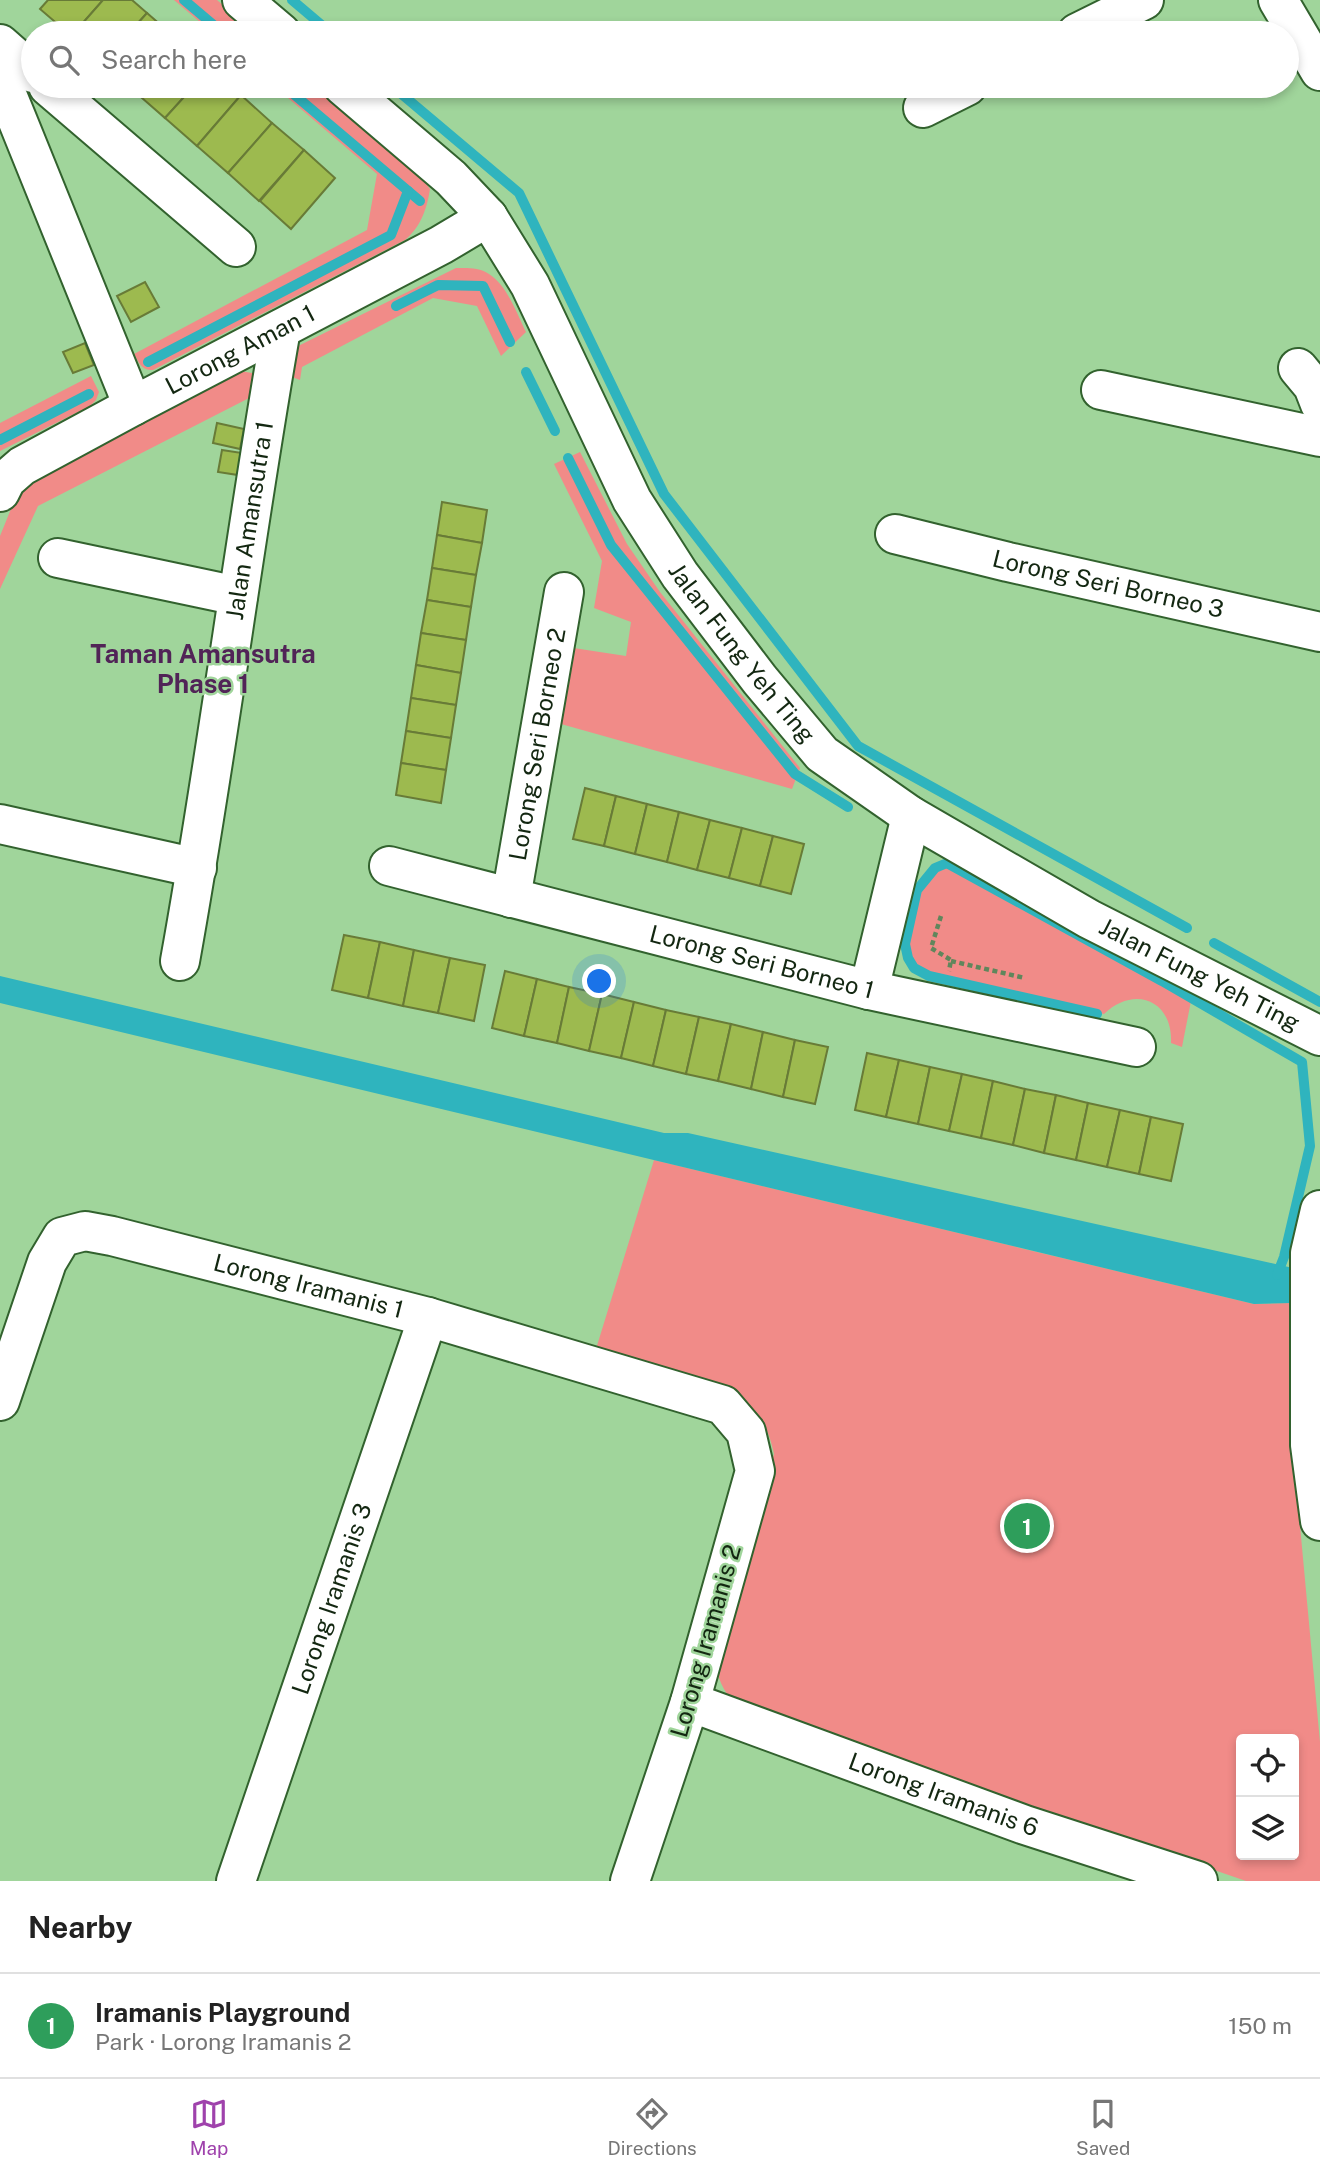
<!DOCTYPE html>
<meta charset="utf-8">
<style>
:root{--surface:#fff;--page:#f2f2f2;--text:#222;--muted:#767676;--line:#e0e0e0;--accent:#9f42ac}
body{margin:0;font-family:"Public Sans",sans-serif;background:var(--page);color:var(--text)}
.controls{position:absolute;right:21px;bottom:21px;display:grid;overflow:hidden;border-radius:7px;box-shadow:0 4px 10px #0003}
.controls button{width:63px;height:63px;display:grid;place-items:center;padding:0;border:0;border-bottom:2px solid var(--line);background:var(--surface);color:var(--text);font:35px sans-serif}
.you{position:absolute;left:600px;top:982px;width:24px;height:24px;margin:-18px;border:5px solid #fff;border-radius:50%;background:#1a73e8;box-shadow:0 0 0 10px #1a73e833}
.badge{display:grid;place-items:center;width:46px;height:46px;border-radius:50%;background:var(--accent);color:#fff;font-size:23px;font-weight:700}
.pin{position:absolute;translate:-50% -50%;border:4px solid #fff;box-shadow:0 2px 7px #0006}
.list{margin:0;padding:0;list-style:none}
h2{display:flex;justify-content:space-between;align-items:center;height:91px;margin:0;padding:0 28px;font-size:30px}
h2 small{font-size:23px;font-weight:400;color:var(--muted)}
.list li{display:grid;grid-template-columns:46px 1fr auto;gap:21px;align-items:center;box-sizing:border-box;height:105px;padding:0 28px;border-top:2px solid var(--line)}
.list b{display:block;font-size:26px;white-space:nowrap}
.list p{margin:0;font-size:23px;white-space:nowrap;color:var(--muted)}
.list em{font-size:23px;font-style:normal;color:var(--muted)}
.icon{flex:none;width:38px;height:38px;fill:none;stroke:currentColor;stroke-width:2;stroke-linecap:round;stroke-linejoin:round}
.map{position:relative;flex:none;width:1320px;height:1881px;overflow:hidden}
.search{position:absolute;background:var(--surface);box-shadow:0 4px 10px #0003;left:21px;right:21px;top:21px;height:77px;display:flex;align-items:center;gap:18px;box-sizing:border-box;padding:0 24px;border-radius:38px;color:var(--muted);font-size:26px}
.sheet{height:196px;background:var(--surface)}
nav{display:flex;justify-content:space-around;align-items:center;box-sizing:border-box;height:98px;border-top:2px solid var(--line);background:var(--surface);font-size:19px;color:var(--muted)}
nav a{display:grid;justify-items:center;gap:4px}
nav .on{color:var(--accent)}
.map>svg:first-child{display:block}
.green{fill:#f18b88;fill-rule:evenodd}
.water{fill:#2fb4be}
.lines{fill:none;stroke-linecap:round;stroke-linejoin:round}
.stream{stroke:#2fb4be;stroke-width:10}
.building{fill:#9dba4f;stroke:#687b37;stroke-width:2}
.minor-casing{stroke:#32622e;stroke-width:42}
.path{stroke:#60865c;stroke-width:4.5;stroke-dasharray:5 3.5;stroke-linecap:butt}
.minor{stroke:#fff;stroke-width:38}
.labels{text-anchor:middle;stroke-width:5;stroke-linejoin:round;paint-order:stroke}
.street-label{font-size:24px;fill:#132711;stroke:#a0d59b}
.neighbourhood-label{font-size:26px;font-weight:bold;fill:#512457;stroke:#a0d59b}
</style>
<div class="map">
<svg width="1320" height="1881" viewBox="0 0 1320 1881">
<rect width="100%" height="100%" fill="#a0d59b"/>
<!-- green -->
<g class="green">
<path d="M174,0H217L256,33H213Z"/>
<path d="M274,86H320L408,159L430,189C427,208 421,227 405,240L153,370C141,370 140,364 134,354L367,230L377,174Z"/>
<path d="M456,268C467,268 479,267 489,274C507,285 517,314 526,332L501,356L477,306L433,298L302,367L300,380L292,377L288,351Z"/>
<path d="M240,371L252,373L259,379L255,395L38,506L0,589V536L13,504L31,480Z"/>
<path d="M91,376L99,392L96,400L90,406L0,451V423Z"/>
<path d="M580,452L627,544L660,592L800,768L792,789L561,724L567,647L626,656L631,622L594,608L602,561L554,464Z"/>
<path d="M946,867L1191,1001L1182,1047L1171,1043C1173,1000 1134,985 1104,1014L930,972C921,968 913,964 910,954C906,943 915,898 921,889C927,880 936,871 946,867Z"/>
<path d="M654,1160L1254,1304L1291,1303L1293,1450L1320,1742V1881H1246L736,1705C722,1690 717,1677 715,1658L774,1454C767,1421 756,1409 729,1390L596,1349ZM1241,1739H1294V1855H1241Z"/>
</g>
<!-- water -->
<path class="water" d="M0,976L664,1133H688L1293,1268L1291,1303L1254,1304L0,1003Z"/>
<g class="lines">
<!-- stream -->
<g class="stream">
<path d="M184,0L223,33"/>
<path d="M292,0L331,33"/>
<path d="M284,86L420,201"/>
<path d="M392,86L519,193L664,494L858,746L1187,928"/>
<path d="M396,306L438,285L483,286L510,342"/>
<path d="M148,362L391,235L408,191"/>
<path d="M526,372L555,431"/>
<path d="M0,440L89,394"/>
<path d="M568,458L611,545L795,774L848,807"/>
<path d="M1214,943L1320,1002"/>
<path d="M1097,1014L929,976L914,968L908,958L905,944L917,890L935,868L947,863L1162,981L1302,1062L1310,1146L1284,1257L1277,1275"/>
</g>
</g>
<!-- building -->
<g class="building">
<path d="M48,0H103L74,33H68L40,9Z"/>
<path d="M103,0H132L147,13L129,33H74Z"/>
<path d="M147,13L170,33H129Z"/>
<path d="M139,86H194L165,118L134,91Z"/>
<path d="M194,86H230L241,95L197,146L165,118Z"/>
<path d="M241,95L272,123L228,173L197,146Z"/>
<path d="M272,123L304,150L259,201L228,173Z"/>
<path d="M304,150L335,178L291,229L260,201Z"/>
<path d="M145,282L159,307L131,322L117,296Z"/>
<path d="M85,343L94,365L73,373L63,352Z"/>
<path d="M217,423L244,429L240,449L213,443Z"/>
<path d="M222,450L242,453L238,475L218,472Z"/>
<path d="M442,502L487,510L482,543L437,535Z"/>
<path d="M437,535L482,543L476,575L432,568Z"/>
<path d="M432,568L476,575L471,607L427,600Z"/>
<path d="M427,600L471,607L466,640L421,633Z"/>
<path d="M421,633L466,640L461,673L416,665Z"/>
<path d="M416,665L461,673L456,705L411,698Z"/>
<path d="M411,698L456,705L451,738L406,731Z"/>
<path d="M406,731L451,738L446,770L401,763Z"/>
<path d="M401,763L446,770L441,803L396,795Z"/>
<path d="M585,788L616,796L604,846L573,839Z"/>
<path d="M616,796L647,804L635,854L604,846Z"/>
<path d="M647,804L679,812L667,862L635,854Z"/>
<path d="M679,812L710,820L697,870L667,862Z"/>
<path d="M710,820L742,828L729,878L697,870Z"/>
<path d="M742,828L773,836L760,886L729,878Z"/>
<path d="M773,836L804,844L791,894L760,886Z"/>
<path d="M344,935L380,942L368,998L332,990Z"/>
<path d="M380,942L414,950L403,1006L368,998Z"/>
<path d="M414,950L450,958L438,1013L403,1006Z"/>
<path d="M450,958L485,965L474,1021L438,1013Z"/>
<path d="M505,971L537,979L524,1036L492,1028Z"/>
<path d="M537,979L569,987L557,1043L524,1036Z"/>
<path d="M569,987L602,994L589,1051L557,1043Z"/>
<path d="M602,994L634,1002L621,1058L589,1051Z"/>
<path d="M634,1002L666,1010L653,1066L621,1058Z"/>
<path d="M666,1010L699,1017L686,1074L653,1066Z"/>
<path d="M699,1017L731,1024L718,1081L686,1074Z"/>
<path d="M731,1024L763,1032L751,1089L718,1081Z"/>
<path d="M763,1032L795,1040L783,1097L751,1089Z"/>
<path d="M795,1040L828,1047L815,1104L783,1097Z"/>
<path d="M867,1053L899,1060L886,1117L855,1110Z"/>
<path d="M899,1060L930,1067L918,1124L886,1117Z"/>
<path d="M930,1067L962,1074L949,1131L918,1124Z"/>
<path d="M962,1074L993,1081L981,1138L949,1131Z"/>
<path d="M993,1081L1025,1089L1013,1145L981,1138Z"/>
<path d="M1025,1089L1056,1095L1044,1153L1013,1145Z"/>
<path d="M1056,1095L1088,1103L1076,1160L1044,1153Z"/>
<path d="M1088,1103L1120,1110L1107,1167L1076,1160Z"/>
<path d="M1120,1110L1151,1117L1139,1174L1107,1167Z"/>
<path d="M1151,1117L1183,1124L1171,1181L1139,1174Z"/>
</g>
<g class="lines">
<defs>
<g id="minor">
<path d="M242,0L281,33"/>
<path d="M1278,0L1320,71"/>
<path d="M1077,33L1144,0"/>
<path d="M0,44L33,73"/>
<path d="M0,77L133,406"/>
<path d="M48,86L236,247"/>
<path id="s1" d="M343,86L451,178L488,217L530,285L632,500L680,575L760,680L822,754L911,816L1089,919L1320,1036"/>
<path d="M923,108L967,86"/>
<path d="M1298,368L1313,386L1320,404"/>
<path d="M1101,390L1320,437"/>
<path id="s2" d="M0,492L6,480L22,466L133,406L441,245L488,217"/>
<path id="s3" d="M895,534L1008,562L1320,632"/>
<path d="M58,558L238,596"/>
<path d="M0,824L197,868"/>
<path id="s4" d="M389,866L869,990L1136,1047"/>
<path id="s5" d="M511,898L564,592"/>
<path id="s6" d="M180,961C218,751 244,539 281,329"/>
<path d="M869,990L911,816"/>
<path d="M1320,1210L1310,1253V1445L1320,1521"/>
<path id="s7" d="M0,1401L47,1262L62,1237L85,1231L112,1236L428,1317L723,1405L746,1432L755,1471L690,1702L630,1881"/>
<path id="s8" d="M690,1702L1025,1825L1198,1881"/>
<path id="s9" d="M236,1881L428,1317"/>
</g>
</defs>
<!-- minor casing -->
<use href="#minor" class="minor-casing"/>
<!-- path -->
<g class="path">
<path d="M941,916L931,948L951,960L949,971"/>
<path d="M951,961L1025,978"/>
</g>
<!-- minor -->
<use href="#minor" class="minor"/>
</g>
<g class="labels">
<!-- street labels -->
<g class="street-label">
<text dy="8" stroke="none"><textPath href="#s2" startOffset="282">Lorong Aman 1</textPath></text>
<text dy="8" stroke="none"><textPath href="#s6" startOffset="446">Jalan Amansutra 1</textPath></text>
<text dy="8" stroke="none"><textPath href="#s3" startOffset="219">Lorong Seri Borneo 3</textPath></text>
<text dy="8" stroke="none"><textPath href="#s1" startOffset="702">Jalan Fung Yeh Ting</textPath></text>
<text dy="8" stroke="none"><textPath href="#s5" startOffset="156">Lorong Seri Borneo 2</textPath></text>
<text dy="8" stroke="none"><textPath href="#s4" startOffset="385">Lorong Seri Borneo 1</textPath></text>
<text dy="8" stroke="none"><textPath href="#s1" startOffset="1269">Jalan Fung Yeh Ting</textPath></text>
<text dy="8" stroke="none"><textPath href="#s7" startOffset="430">Lorong Iramanis 1</textPath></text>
<text dy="8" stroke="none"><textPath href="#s9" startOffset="298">Lorong Iramanis 3</textPath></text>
<text transform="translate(706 1641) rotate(-74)" y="8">Lorong Iramanis 2</text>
<text dy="8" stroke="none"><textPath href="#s8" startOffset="270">Lorong Iramanis 6</textPath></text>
</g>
<!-- neighbourhood labels -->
<g class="neighbourhood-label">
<text x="203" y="663">Taman Amansutra<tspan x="203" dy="30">Phase 1</tspan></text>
</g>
</g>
</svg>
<div class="controls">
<button><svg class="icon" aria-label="locate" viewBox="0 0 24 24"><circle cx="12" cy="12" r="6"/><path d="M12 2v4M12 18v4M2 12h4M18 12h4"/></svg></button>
<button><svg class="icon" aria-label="layers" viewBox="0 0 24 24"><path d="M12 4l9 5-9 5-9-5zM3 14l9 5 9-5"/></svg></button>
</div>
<div class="you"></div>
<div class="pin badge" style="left:1027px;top:1526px;background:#2e9e5b">1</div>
<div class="search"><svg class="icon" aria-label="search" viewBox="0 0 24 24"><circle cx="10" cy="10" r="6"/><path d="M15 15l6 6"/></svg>Search here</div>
</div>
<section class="sheet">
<h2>Nearby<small></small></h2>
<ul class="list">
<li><span class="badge" style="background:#2e9e5b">1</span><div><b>Iramanis Playground</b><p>Park · Lorong Iramanis 2</p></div><em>150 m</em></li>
</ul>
</section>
<nav>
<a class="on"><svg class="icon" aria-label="map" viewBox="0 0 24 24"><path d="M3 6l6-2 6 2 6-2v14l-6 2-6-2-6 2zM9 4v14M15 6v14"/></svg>Map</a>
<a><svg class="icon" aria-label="directions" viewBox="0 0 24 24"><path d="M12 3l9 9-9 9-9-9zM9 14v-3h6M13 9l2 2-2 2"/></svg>Directions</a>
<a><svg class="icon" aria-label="saved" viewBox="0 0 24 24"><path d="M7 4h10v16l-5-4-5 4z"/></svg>Saved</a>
</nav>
